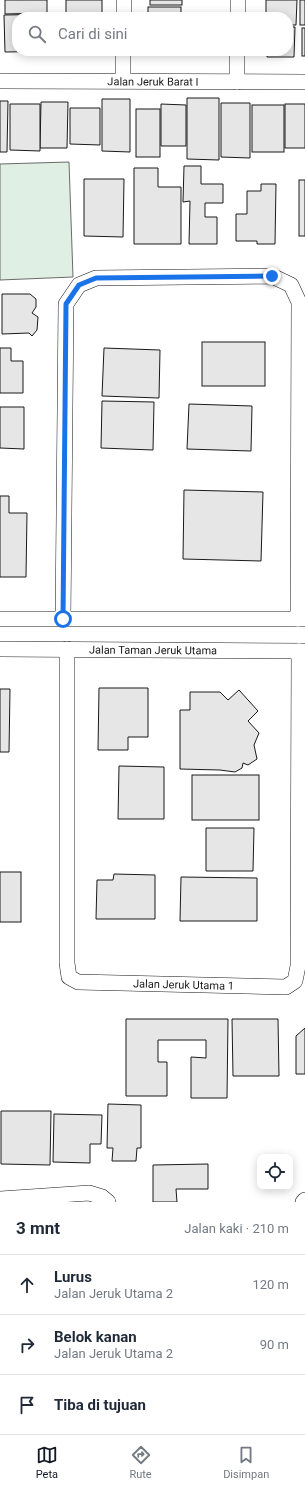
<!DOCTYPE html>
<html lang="id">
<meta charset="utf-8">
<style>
:root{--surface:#fff;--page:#f6f6f7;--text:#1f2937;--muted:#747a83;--line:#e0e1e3;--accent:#111827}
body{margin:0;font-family:Roboto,sans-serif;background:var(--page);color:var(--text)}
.controls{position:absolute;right:12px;bottom:12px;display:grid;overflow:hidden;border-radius:8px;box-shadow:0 2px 10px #0003}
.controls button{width:36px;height:36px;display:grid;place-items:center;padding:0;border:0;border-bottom:1px solid var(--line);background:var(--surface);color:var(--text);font:20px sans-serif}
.stop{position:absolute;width:12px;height:12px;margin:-9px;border:3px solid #1a73e8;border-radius:50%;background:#fff}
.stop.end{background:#1a73e8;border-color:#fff;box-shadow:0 1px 4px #0008}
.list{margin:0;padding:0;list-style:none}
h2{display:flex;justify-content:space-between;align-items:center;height:52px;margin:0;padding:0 16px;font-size:17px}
h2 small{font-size:13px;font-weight:400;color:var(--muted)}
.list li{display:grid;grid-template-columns:26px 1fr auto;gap:12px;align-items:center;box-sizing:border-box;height:60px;padding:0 16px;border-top:1px solid var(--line)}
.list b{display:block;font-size:15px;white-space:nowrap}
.list p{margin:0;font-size:13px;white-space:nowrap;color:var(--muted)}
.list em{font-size:13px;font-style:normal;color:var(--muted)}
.icon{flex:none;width:22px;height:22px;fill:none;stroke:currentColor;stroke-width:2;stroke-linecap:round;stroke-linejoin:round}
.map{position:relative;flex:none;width:305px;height:1202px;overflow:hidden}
.search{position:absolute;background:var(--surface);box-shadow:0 2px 10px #0003;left:12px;right:12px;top:12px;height:44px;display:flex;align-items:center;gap:10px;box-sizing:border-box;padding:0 14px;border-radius:16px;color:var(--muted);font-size:15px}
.sheet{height:232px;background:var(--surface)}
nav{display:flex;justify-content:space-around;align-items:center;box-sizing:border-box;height:56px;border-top:1px solid var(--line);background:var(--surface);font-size:11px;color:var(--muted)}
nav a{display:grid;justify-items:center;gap:2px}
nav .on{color:var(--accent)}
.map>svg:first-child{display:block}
.green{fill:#e0efe3;stroke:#6a6a6a}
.building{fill:#e6e6e6;stroke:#1a1a1a}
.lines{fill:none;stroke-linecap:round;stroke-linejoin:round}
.minor-casing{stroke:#1a1a1a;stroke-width:16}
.minor{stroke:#fff;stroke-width:15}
.route{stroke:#1a73e8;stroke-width:5}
.labels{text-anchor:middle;stroke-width:3;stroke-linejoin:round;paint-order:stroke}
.street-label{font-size:11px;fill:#1a1a1a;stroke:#fff}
</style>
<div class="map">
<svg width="305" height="1202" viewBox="0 0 305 1202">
<rect width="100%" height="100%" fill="#fff"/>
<!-- green -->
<path class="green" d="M69,162L73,277L0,280V164Z"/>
<!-- building -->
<g class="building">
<path d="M5,0H47V13L5,14Z"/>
<rect x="66" y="0" width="36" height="17"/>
<rect x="150" y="0" width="32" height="5"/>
<path d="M266,0H297L296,25H288V17H266Z"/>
<rect x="300" y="0" width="5" height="25"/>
<rect x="148" y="7" width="33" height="10"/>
<path d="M62,14V17H17V51H63L5,52L4,15Z"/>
<path d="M288,27H295L294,57H267V51H288Z"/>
<rect x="302" y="28" width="3" height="28"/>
<rect x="147" y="51" width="35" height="2"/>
<rect x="186" y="51" width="35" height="4"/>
<path d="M187,98H219V160L187,159Z"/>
<path d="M102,99H130V152L102,151Z"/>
<path d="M0,101H8L7,152H0Z"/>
<path d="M41,102H68L67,148H40Z"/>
<path d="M221,103H250V158L221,157Z"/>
<path d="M10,104H40V151L10,150Z"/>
<path d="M161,104L186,105V146H161Z"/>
<rect x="285" y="104" width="20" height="44"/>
<rect x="252" y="105" width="32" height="47"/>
<path d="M70,108H100V145L70,144Z"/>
<rect x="136" y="109" width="24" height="48"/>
<path d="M184,166H201V184H223V203H205V217H217V244H189L190,201L183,202Z"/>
<path d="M134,168H158V187H181V244H134Z"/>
<path d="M84,179H124L123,237L84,236Z"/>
<rect x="299" y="180" width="6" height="56"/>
<path d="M261,184H276L275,244H257V241H236V214H247V191H261Z"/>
<path d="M2,294H30L36,299V307L32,313L38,317L37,330L32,336L29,333L2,334Z"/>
<rect x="202" y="342" width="63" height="44"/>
<path d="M0,348H11V361H23V393H0Z"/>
<path d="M104,348L160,350L159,398L102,396Z"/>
<path d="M102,401L154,402L153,450L101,448Z"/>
<path d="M189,404L252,406L251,451L187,449Z"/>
<path d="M0,407H24V449L0,448Z"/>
<path d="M184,490L263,492L261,561L183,559Z"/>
<path d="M0,496H9V513H27L26,577H0Z"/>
<path d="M99,688H148V737H128V750H98Z"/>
<path d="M0,689H10L9,752H0Z"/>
<path d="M239,690L258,711L248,721L259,733L254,745L257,759L248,765L243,763L242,768L235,772L220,770L180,769V710H190V692H220L228,700Z"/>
<path d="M119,766L164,767V819H118Z"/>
<rect x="192" y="775" width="67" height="45"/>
<path d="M206,828H254L253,871H206Z"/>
<rect x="0" y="872" width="21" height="50"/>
<path d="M114,874L155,875V919H96L97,880H113Z"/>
<path d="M181,877L257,878V921H180Z"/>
<path d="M126,1019H228L227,1098H191V1057L206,1058V1040H158V1062H167V1096H126Z"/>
<path d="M232,1019H278L279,1076H233Z"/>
<path d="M305,1028V1074H296V1036Z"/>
<path d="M108,1104L141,1105V1148H137L136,1161H112L113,1148H107Z"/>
<path d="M1,1111H51L50,1165L1,1164Z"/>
<path d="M54,1114L102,1115L101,1144H90V1163L53,1162Z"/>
<path d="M208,1164V1189H176L177,1202H153V1165Z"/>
</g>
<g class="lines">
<defs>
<g id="minor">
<path d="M124,17V0"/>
<path d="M238,17V0"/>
<path d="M123,80V51"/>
<path id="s1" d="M0,81L305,82"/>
<path d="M237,82V51"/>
<path d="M0,619H305"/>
<path d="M63,619L66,304L79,285L96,278L272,276L291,285L299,302L298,619"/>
<path id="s2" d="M0,649L305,651"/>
<path id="s3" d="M67,649V963L69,977L78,982L286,987L295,981L298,966L299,651"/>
<path d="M0,1199L89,1193L102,1197L108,1202"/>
<path d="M303,1202L305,1200"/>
</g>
</defs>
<!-- minor casing -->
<use href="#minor" class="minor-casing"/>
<!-- minor -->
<use href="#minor" class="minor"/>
</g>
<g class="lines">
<!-- route -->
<path class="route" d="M63,619L66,304L79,285L96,278L272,276"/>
</g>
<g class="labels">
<!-- street labels -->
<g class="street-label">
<text dy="4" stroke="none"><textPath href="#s1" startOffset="153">Jalan Jeruk Barat I</textPath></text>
<text dy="4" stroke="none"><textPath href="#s2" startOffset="153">Jalan Taman Jeruk Utama</textPath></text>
<text dy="4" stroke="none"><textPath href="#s3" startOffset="444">Jalan Jeruk Utama 1</textPath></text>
</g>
</g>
</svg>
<div class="controls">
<button><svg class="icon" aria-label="locate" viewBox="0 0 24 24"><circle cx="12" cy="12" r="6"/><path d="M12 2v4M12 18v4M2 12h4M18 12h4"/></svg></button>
</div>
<div class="stop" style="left:63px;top:619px"></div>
<div class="stop end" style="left:272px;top:276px"></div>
<div class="search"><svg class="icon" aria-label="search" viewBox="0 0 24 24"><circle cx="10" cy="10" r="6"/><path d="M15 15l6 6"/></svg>Cari di sini</div>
</div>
<section class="sheet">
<h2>3 mnt<small>Jalan kaki · 210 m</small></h2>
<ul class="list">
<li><svg class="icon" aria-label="ahead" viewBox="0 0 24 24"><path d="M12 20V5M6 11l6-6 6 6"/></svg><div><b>Lurus</b><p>Jalan Jeruk Utama 2</p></div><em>120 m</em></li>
<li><svg class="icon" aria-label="right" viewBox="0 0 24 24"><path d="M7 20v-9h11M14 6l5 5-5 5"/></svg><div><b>Belok kanan</b><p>Jalan Jeruk Utama 2</p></div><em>90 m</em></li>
<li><svg class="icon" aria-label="arrive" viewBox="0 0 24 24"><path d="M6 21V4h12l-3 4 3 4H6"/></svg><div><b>Tiba di tujuan</b></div></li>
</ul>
</section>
<nav>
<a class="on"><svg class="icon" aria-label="map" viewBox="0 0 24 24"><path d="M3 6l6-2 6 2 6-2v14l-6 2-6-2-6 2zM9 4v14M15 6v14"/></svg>Peta</a>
<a><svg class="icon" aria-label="directions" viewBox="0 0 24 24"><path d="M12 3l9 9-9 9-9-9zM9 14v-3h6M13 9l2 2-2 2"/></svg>Rute</a>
<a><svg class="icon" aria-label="saved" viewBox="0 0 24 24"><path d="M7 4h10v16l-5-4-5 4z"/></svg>Disimpan</a>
</nav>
